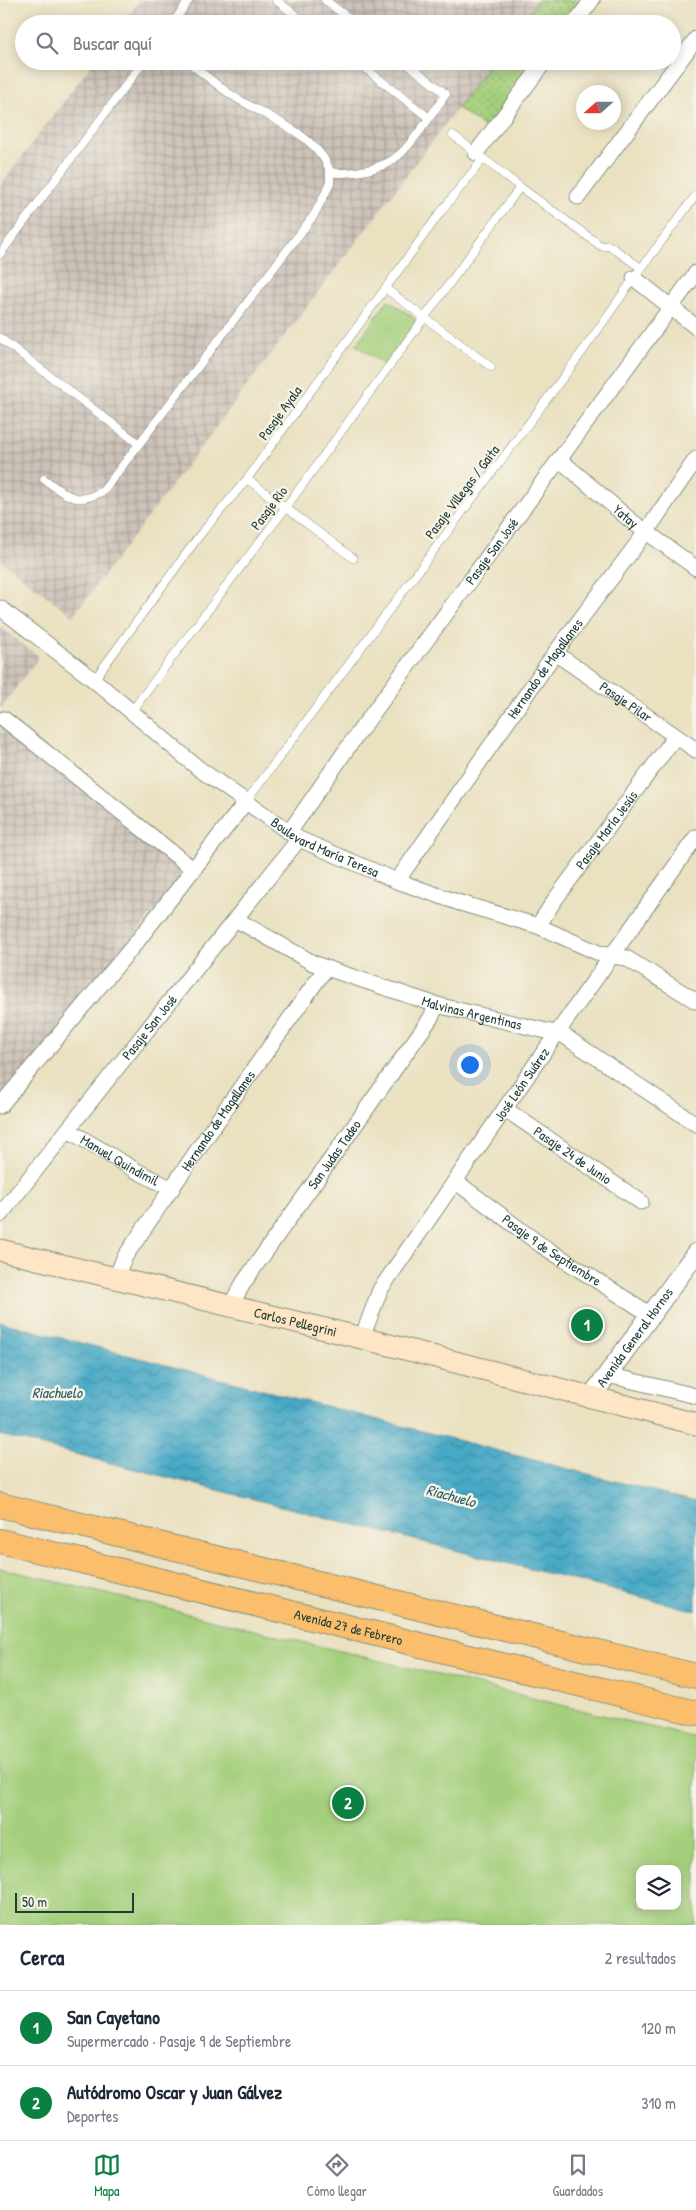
<!DOCTYPE html>
<html lang="es">
<meta charset="utf-8">
<style>
:root{--surface:#fff;--page:#f6f6f7;--text:#1f2937;--muted:#747a83;--line:#e0e1e3;--accent:#0b8043}
body{margin:0;font-family:"Patrick Hand",sans-serif;background:var(--page);color:var(--text)}
.controls{position:absolute;right:15px;bottom:15px;display:grid;overflow:hidden;border-radius:10px;box-shadow:0 2px 12px #0003}
.controls button{width:45px;height:45px;display:grid;place-items:center;padding:0;border:0;border-bottom:1px solid var(--line);background:var(--surface);color:var(--text);font:25px sans-serif}
.compass{position:absolute;left:576px;top:85px;width:45px;height:45px;border-radius:50%;background:var(--surface);box-shadow:0 2px 12px #0003;rotate:249deg}
.scale{position:absolute;left:15px;bottom:12px;width:119px;box-sizing:border-box;padding-left:5px;border:2px solid #1f3d34;border-top:0;font-size:14px;line-height:18px;white-space:nowrap;color:#1f3d34;-webkit-text-stroke:4px #f7f3e8;paint-order:stroke}
.you{position:absolute;left:469px;top:1064px;width:18px;height:18px;margin:-12px;border:4px solid #fff;border-radius:50%;background:#1a73e8;box-shadow:0 0 0 8px #1a73e833}
.badge{display:grid;place-items:center;width:32px;height:32px;border-radius:50%;background:var(--accent);color:#fff;font-size:16px;font-weight:700}
.pin{position:absolute;translate:-50% -50%;border:2px solid #fff;box-shadow:0 1px 5px #0006}
.list{margin:0;padding:0;list-style:none}
h2{display:flex;justify-content:space-between;align-items:center;height:65px;margin:0;padding:0 20px;font-size:21px}
h2 small{font-size:16px;font-weight:400;color:var(--muted)}
.list li{display:grid;grid-template-columns:32px 1fr auto;gap:15px;align-items:center;box-sizing:border-box;height:75px;padding:0 20px;border-top:1px solid var(--line)}
.list b{display:block;font-size:19px;white-space:nowrap}
.list p{margin:0;font-size:16px;white-space:nowrap;color:var(--muted)}
.list em{font-size:16px;font-style:normal;color:var(--muted)}
.icon{flex:none;width:28px;height:28px;fill:none;stroke:currentColor;stroke-width:2;stroke-linecap:round;stroke-linejoin:round}
.map{position:relative;flex:none;width:696px;height:1925px;overflow:hidden}
.search{position:absolute;background:var(--surface);box-shadow:0 2px 12px #0003;left:15px;right:15px;top:15px;height:55px;display:flex;align-items:center;gap:12px;box-sizing:border-box;padding:0 18px;border-radius:28px;color:var(--muted);font-size:19px}
.sheet{height:215px;background:var(--surface)}
nav{display:flex;justify-content:space-around;align-items:center;box-sizing:border-box;height:70px;border-top:1px solid var(--line);background:var(--surface);font-size:14px;color:var(--muted)}
nav a{display:grid;justify-items:center;gap:2px}
nav .on{color:var(--accent)}
.map>svg:first-child{display:block}
.industrial{fill:url(#industrial-grid)}
.park{fill:url(#park-dots);stroke:#628658}
.pitch{fill:#a4cf7b;stroke:#628658;fill-rule:evenodd}
.water{fill:url(#water-waves);stroke:#33737d}
.lines{fill:none;stroke-linecap:round;stroke-linejoin:round}
.service-casing{stroke:#848f7a;stroke-width:9}
.minor-casing{stroke:#848f7a;stroke-width:17}
.tertiary-casing{stroke:#848f7a;stroke-width:21}
.secondary-casing{stroke:#848f7a;stroke-width:23}
.primary-casing{stroke:#848f7a;stroke-width:26}
.service{stroke:#fff;stroke-width:8}
.minor{stroke:#fff;stroke-width:15}
.tertiary{stroke:#fff;stroke-width:19}
.secondary{stroke:#fde5c5;stroke-width:21}
.primary{stroke:#fabe6d;stroke-width:24}
.labels{text-anchor:middle;stroke-width:5;stroke-linejoin:round;paint-order:stroke}
.street-label{font-size:14px;fill:#1f3d34;stroke:#f7f3e8}
.water-label{font-size:15px;font-style:italic;fill:#2b5d60;stroke:#f7f3e8}
</style>
<div class="map">
<svg width="696" height="1925" viewBox="0 0 696 1925">
<defs>
<pattern id="industrial-grid" width="8" height="8" patternUnits="userSpaceOnUse" patternTransform="scale(1.25)"><rect width="8" height="8" fill="#cdc2b9"/><path d="M0 4h8M4 0v8" fill="none" stroke="#a69f97"/></pattern>
<pattern id="park-dots" width="8" height="8" patternUnits="userSpaceOnUse" patternTransform="scale(1.25)"><rect width="8" height="8" fill="#a4cf7b"/><path d="M2 2h.1M6 6h.1" fill="none" stroke="#85a966" stroke-width="1.8" stroke-linecap="round"/></pattern>
<pattern id="water-waves" width="16" height="10" patternUnits="userSpaceOnUse" patternTransform="scale(1.25)"><rect width="16" height="10" fill="#47a9c6"/><path d="M0 5q4-4 8 0t8 0" fill="none" stroke="#3b8ba2"/></pattern>
</defs>
<rect width="100%" height="100%" fill="#f7f3e8"/>
<filter id="ink" filterUnits="userSpaceOnUse"><feTurbulence type="fractalNoise" baseFrequency=".02" numOctaves="2"/><feDisplacementMap in="SourceGraphic" scale="10" xChannelSelector="R" yChannelSelector="G"/><feConvolveMatrix kernelMatrix="1 2 1 2 8 2 1 2 1" color-interpolation-filters="sRGB"/></filter>
<filter id="wash" filterUnits="userSpaceOnUse"><feTurbulence type="fractalNoise" baseFrequency=".0096" numOctaves="4" result="noise"/><feDisplacementMap in="SourceGraphic" scale="20" xChannelSelector="R" yChannelSelector="G"/><feGaussianBlur stdDeviation="1.12" result="paint"/><feColorMatrix in="noise" values="0 0 0 0 0 0 0 0 0 0 0 0 0 0 0 0 0 1.4 0 .05"/><feComposite in="paint" operator="in"/></filter>
<g filter="url(#wash)">
<rect width="100%" height="100%" fill="#eae1c1"/>
<!-- industrial -->
<g class="industrial">
<path d="M140,0H539L521,24H122Z"/>
<path d="M94,61H493L73,616L0,560V186Z"/>
<path d="M0,627L39,657L0,709Z"/>
<path d="M0,711L192,864L0,1105Z"/>
</g>
<!-- park -->
<g class="park">
<path d="M539,0H583L565,24H521Z"/>
<path d="M493,61H537L486,128L457,108Z"/>
</g>
<!-- pitch -->
<g class="pitch">
<path d="M388,300L417,320L384,365L356,345Z"/>
<path d="M0,1568L696,1738V1925H0ZM640,1869H677V1906H640Z"/>
</g>
<!-- water -->
<path class="water" d="M0,1322L696,1502V1611L0,1435Z"/>
</g>
<g filter="url(#ink)">
<g class="lines">
<defs>
<g id="service">
<path d="M276,0L307,24"/>
<path d="M325,0L356,24"/>
<path d="M172,24L189,0"/>
<path d="M187,61C202,73 217,85 233,96C262,115 320,135 330,172"/>
<path d="M356,61L429,118"/>
<path d="M453,135L520,187L601,246H610L641,268"/>
<path d="M0,254L144,61"/>
<path d="M385,288L491,367"/>
<path d="M0,338L139,444"/>
<path d="M44,479C67,496 76,506 103,491L314,215L330,184V172C350,175 383,170 399,155C416,140 433,112 446,94L404,61"/>
<path d="M247,479L353,558"/>
<path d="M94,680L199,536L247,479L440,213L483,159"/>
<path d="M131,712L286,507L520,187"/>
<path d="M245,803L585,348L634,278L696,195"/>
</g>
<g id="minor">
<path d="M574,24L592,0"/>
<path d="M476,153L545,61"/>
<path d="M578,197L696,39"/>
<path d="M634,278L696,327"/>
<path id="s1" d="M559,459L630,520L696,568"/>
<path id="s2" d="M0,608L94,680L198,768L299,839L397,881L457,902L538,926L601,954L626,958L696,1001"/>
<path id="s3" d="M555,653L696,750"/>
<path d="M4,719L194,870"/>
<path id="s4" d="M290,831L351,743L696,273"/>
<path id="s5" d="M397,881L555,653L646,532L696,459"/>
<path id="s6" d="M237,920L313,963L326,968L437,1005L563,1035L696,1124"/>
<path id="s7" d="M538,926L554,901L675,737"/>
<path d="M0,1106L139,939L245,803"/>
<path id="s8" d="M505,1109L641,1202"/>
<path id="s9" d="M68,1130L135,1170L172,1189"/>
<path id="s10" d="M455,1181L541,1245L651,1315"/>
<path id="s11" d="M0,1215L299,839"/>
<path id="s12" d="M116,1278L124,1258L229,1104L326,968"/>
<path id="s13" d="M230,1306L244,1282L430,1019L437,1005"/>
<path id="s14" d="M362,1338L380,1290L557,1033L696,837"/>
<path d="M608,1375L696,1396"/>
</g>
<g id="tertiary">
<path id="s15" d="M591,1397L696,1253"/>
</g>
<g id="secondary">
<path id="s16" d="M0,1250L362,1338L696,1424"/>
</g>
<g id="primary">
<path d="M0,1505L696,1676"/>
<path id="s17" d="M0,1541L696,1713"/>
</g>
</defs>
<!-- service casing -->
<use href="#service" class="service-casing"/>
<!-- minor casing -->
<use href="#minor" class="minor-casing"/>
<!-- tertiary casing -->
<use href="#tertiary" class="tertiary-casing"/>
<!-- secondary casing -->
<use href="#secondary" class="secondary-casing"/>
<!-- primary casing -->
<use href="#primary" class="primary-casing"/>
<!-- service -->
<use href="#service" class="service"/>
<!-- minor -->
<use href="#minor" class="minor"/>
<!-- tertiary -->
<use href="#tertiary" class="tertiary"/>
<!-- secondary -->
<use href="#secondary" class="secondary"/>
<!-- primary -->
<use href="#primary" class="primary"/>
</g>
</g>
<g class="labels">
<!-- street labels -->
<g class="street-label">
<text transform="translate(280 413) rotate(-54)" y="5">Pasaje Ayala</text>
<text transform="translate(462 492) rotate(-53)" y="5">Pasaje Villegas / Gaita</text>
<text transform="translate(269 508) rotate(-53)" y="5">Pasaje Rio</text>
<text dy="5" stroke="none"><textPath href="#s1" startOffset="88">Yatay</textPath></text>
<text dy="5" stroke="none"><textPath href="#s4" startOffset="345">Pasaje San José</textPath></text>
<text dy="5" stroke="none"><textPath href="#s5" startOffset="259">Hernando de Magallanes</textPath></text>
<text dy="5" stroke="none"><textPath href="#s3" startOffset="86">Pasaje Pilar</textPath></text>
<text dy="5" stroke="none"><textPath href="#s7" startOffset="118">Pasaje María Jesús</textPath></text>
<text dy="5" stroke="none"><textPath href="#s2" startOffset="405">Boulevard María Teresa</textPath></text>
<text dy="5" stroke="none"><textPath href="#s6" startOffset="254">Malvinas Argentinas</textPath></text>
<text dy="5" stroke="none"><textPath href="#s11" startOffset="240">Pasaje San José</textPath></text>
<text dy="5" stroke="none"><textPath href="#s14" startOffset="301">José León Suárez</textPath></text>
<text dy="5" stroke="none"><textPath href="#s12" startOffset="188">Hernando de Magallanes</textPath></text>
<text dy="5" stroke="none"><textPath href="#s13" startOffset="184">San Judas Tadeo</textPath></text>
<text dy="5" stroke="none"><textPath href="#s8" startOffset="82">Pasaje 24 de Junio</textPath></text>
<text dy="5" stroke="none"><textPath href="#s9" startOffset="60">Manuel Quindimil</textPath></text>
<text dy="5" stroke="none"><textPath href="#s10" startOffset="119">Pasaje 9 de Septiembre</textPath></text>
<text dy="5" stroke="none"><textPath href="#s16" startOffset="304">Carlos Pellegrini</textPath></text>
<text dy="5" stroke="none"><textPath href="#s15" startOffset="74">Avenida General Hornos</textPath></text>
<text dy="5" stroke="none"><textPath href="#s17" startOffset="359">Avenida 27 de Febrero</textPath></text>
</g>
<!-- water labels -->
<g class="water-label">
<text x="57" y="1398">Riachuelo</text>
<text transform="translate(451 1496) rotate(15)" y="5">Riachuelo</text>
</g>
</g>
</svg>
<div class="controls">
<button><svg class="icon" aria-label="layers" viewBox="0 0 24 24"><path d="M12 4l9 5-9 5-9-5zM3 14l9 5 9-5"/></svg></button>
</div>
<svg class="compass" viewBox="-18 -18 36 36"><path d="M0-13l5 13h-10z" fill="#e53935"/><path d="M0 13l5-13h-10z" fill="#747a83"/></svg>
<div class="scale">50 m</div>
<div class="you"></div>
<div class="pin badge" style="left:587px;top:1325px">1</div>
<div class="pin badge" style="left:348px;top:1803px">2</div>
<div class="search"><svg class="icon" aria-label="search" viewBox="0 0 24 24"><circle cx="10" cy="10" r="6"/><path d="M15 15l6 6"/></svg>Buscar aquí</div>
</div>
<section class="sheet">
<h2>Cerca<small>2 resultados</small></h2>
<ul class="list">
<li><span class="badge">1</span><div><b>San Cayetano</b><p>Supermercado · Pasaje 9 de Septiembre</p></div><em>120 m</em></li>
<li><span class="badge">2</span><div><b>Autódromo Oscar y Juan Gálvez</b><p>Deportes</p></div><em>310 m</em></li>
</ul>
</section>
<nav>
<a class="on"><svg class="icon" aria-label="map" viewBox="0 0 24 24"><path d="M3 6l6-2 6 2 6-2v14l-6 2-6-2-6 2zM9 4v14M15 6v14"/></svg>Mapa</a>
<a><svg class="icon" aria-label="directions" viewBox="0 0 24 24"><path d="M12 3l9 9-9 9-9-9zM9 14v-3h6M13 9l2 2-2 2"/></svg>Cómo llegar</a>
<a><svg class="icon" aria-label="saved" viewBox="0 0 24 24"><path d="M7 4h10v16l-5-4-5 4z"/></svg>Guardados</a>
</nav>
